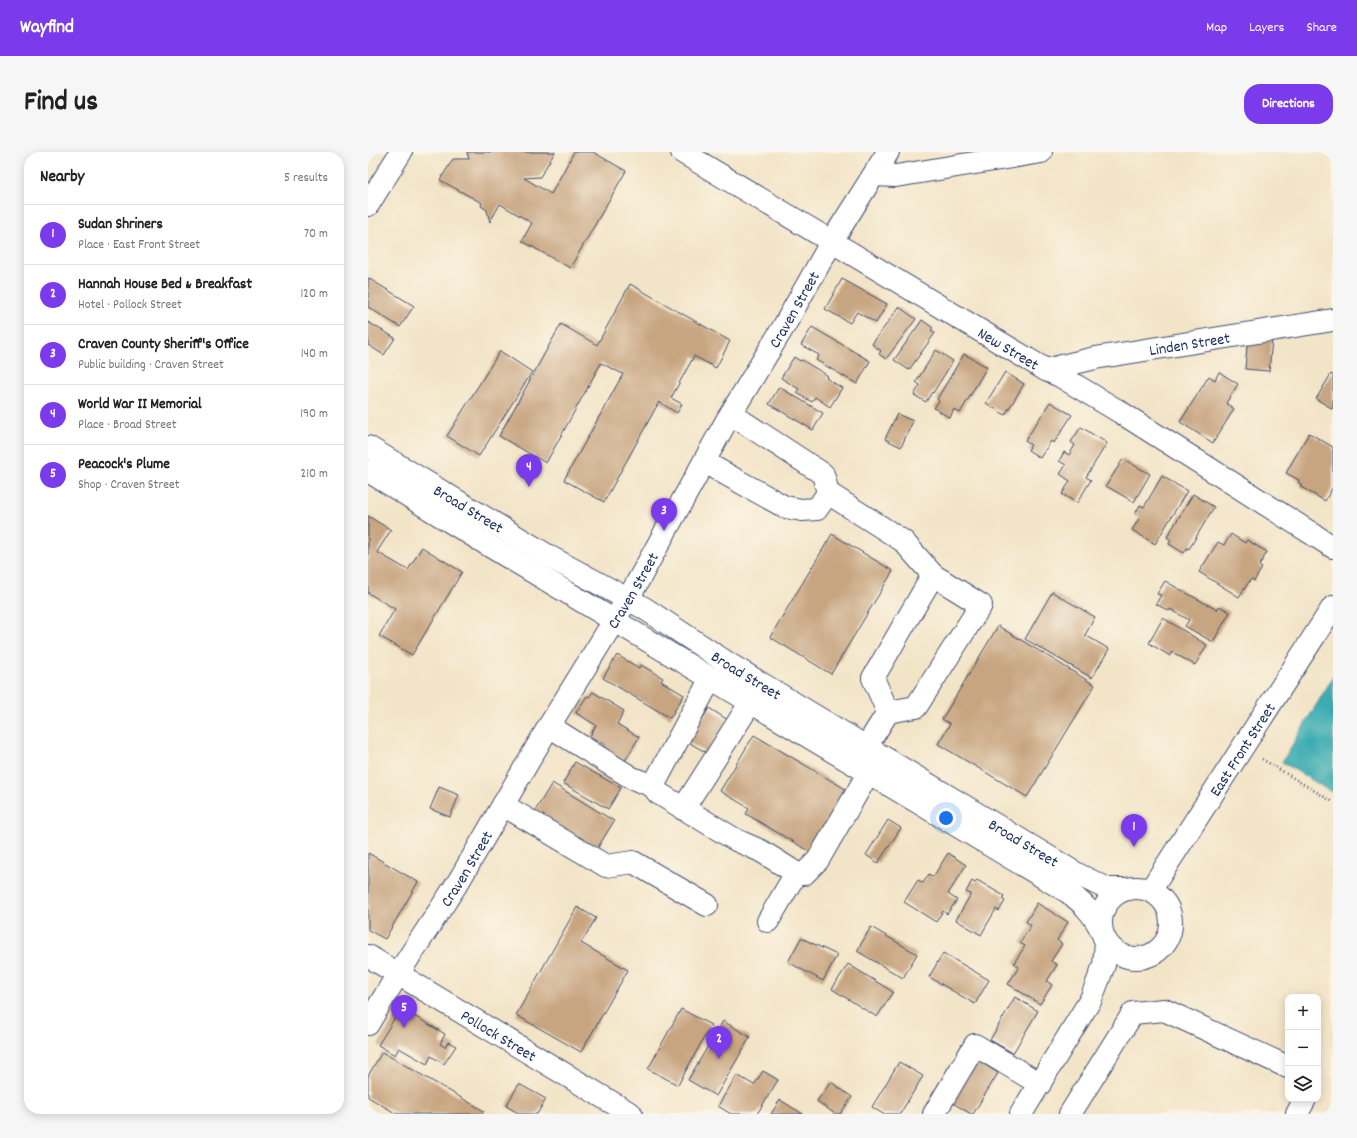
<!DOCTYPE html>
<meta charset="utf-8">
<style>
:root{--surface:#fff;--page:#f6f6f6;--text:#222;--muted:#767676;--line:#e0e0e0;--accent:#7c3aed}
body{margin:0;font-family:Dekko,sans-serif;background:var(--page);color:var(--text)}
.controls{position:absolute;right:12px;bottom:12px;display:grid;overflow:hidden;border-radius:8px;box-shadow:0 2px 10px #0003}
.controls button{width:36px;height:36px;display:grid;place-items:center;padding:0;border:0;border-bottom:1px solid var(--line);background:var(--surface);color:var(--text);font:20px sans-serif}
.you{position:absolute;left:578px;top:666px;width:14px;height:14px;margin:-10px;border:3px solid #fff;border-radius:50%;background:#1a73e8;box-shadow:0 0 0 6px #1a73e833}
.badge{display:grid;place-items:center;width:26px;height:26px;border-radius:50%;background:var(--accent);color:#fff;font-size:13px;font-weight:700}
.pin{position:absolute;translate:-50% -33px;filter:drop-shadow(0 1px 2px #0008)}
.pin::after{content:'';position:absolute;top:21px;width:14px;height:12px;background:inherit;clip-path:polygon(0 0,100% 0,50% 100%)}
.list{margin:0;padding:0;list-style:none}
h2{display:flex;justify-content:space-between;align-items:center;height:52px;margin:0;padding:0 16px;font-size:17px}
h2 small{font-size:13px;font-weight:400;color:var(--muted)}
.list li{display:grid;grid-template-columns:26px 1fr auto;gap:12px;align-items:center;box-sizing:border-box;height:60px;padding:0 16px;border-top:1px solid var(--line)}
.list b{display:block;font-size:15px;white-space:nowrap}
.list p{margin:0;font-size:13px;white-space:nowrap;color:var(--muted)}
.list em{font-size:13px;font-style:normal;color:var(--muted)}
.icon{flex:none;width:22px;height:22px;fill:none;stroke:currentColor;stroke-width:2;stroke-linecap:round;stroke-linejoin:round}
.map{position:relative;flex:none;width:965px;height:962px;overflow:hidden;border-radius:16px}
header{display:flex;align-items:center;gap:24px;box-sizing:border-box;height:56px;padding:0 20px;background:var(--accent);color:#fff}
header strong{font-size:19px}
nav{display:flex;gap:22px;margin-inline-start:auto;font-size:14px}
.intro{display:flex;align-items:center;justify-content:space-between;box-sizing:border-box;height:96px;padding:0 24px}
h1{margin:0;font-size:28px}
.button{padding:10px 18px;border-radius:16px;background:var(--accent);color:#fff;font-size:14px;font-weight:700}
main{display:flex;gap:24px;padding:0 24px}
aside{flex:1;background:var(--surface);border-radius:16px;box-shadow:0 2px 10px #0003}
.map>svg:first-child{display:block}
.water{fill:#3aacb2;stroke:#2a6e88}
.building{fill:#c7a581}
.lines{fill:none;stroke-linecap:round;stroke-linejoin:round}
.minor-casing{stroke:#3b4a6e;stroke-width:24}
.major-casing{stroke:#3b4a6e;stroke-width:24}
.path{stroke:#3b4a6e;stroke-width:2.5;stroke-dasharray:1 3;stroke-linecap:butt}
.minor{stroke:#fff;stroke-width:22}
.major{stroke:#fff;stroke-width:22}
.labels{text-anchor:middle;stroke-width:3;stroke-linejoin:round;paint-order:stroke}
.street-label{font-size:16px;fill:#1b2f5e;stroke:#fcf5e5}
</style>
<header>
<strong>Wayfind</strong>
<nav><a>Map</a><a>Layers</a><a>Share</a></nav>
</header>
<div class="intro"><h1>Find us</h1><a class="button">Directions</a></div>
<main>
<aside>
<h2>Nearby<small>5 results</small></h2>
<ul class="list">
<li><span class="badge">1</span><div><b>Sudan Shriners</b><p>Place · East Front Street</p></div><em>70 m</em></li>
<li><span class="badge">2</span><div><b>Hannah House Bed &amp; Breakfast</b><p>Hotel · Pollock Street</p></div><em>120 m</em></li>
<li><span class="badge">3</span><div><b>Craven County Sheriff's Office</b><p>Public building · Craven Street</p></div><em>140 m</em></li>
<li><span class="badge">4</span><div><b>World War II Memorial</b><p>Place · Broad Street</p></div><em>190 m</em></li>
<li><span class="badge">5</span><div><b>Peacock's Plume</b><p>Shop · Craven Street</p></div><em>210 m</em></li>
</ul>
</aside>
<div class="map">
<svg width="965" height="962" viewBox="0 0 965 962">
<rect width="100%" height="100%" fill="#fcf5e5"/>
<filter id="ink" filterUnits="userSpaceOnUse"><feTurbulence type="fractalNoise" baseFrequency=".025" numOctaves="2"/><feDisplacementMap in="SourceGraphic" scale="8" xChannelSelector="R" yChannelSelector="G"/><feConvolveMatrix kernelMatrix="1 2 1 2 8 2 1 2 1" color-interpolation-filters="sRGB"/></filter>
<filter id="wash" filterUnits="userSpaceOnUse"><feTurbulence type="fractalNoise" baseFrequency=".012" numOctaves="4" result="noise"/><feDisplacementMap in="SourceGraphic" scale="16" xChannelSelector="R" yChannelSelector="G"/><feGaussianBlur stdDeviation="0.9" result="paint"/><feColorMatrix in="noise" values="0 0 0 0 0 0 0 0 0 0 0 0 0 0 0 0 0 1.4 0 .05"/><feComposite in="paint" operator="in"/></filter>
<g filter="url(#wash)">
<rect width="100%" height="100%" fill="#f2e4c7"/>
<!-- water -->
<path class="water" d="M965,525V641L914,610Z"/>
<g id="blocks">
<!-- building -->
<g class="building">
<path d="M99,0H187L172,25L156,26L183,42L206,0H225L258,19L202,116L154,89L164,71L132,52L122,70L119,58L113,54L114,51L72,28L85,7H101Z"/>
<path d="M0,126L46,154L32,175L0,155Z"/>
<path d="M474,127L519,152L508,171L489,160L482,171L457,157Z"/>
<path d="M262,132L362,189L348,216L326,204L303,246L314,252L309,261L291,250L236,350L196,328L255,222L233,211L178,311L131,284L193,172L229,193Z"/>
<path d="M531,155L548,167L518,207L511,202L513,199L504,192Z"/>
<path d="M554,168L565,176L563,178L567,181L541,218L526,208Z"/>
<path d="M0,170L27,186L16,203L0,193Z"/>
<path d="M444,175L502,209L489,232L448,208L451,203L433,193Z"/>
<path d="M880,185L904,187L901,219L877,217Z"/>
<path d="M568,198L585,209L565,241L564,240L558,250L546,243L552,233L548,230Z"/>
<path d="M132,199L164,220L111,304L79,284Z"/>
<path d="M596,202L619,215L592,261L586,257L582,266L566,256L571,249L569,247Z"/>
<path d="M426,205L432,209L434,208L460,224L458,226L474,236L462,255L447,245L444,250L429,241L431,237L413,226Z"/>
<path d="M637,220L656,232L637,263L618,251Z"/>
<path d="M851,220L870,232L858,251L866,257L845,291L812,270L841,224L847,228Z"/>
<path d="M963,222L965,223V257L948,247Z"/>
<path d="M411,235L455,261L445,278L401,252Z"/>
<path d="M682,250L704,263L686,291L683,289L672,306L660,298L663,293L657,289Z"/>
<path d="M529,262L545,269L533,295L517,287Z"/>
<path d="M713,275L739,291L718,325L723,328L709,351L694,342L702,329L692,322L698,313L691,309L696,300L701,303L707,293L703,290Z"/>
<path d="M941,281L965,295V335L957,349L933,335V332L930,330L931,328L918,321Z"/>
<path d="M755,307L782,322L766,350L738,334Z"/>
<path d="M794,324L819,339L787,392L764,378L772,365L767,362L772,353L776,355Z"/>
<path d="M825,342L846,355L821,397L819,396L816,401L801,392L803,388L799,385Z"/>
<path d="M0,364L23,378L9,400L40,418L54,395L94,420L44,503L11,484L27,457L0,441Z"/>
<path d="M464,382L525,419L463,522L402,485Z"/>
<path d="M863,382L877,391L879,388L899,400L891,414L894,416L886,429L883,427L871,445L831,420L850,390L856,393Z"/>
<path d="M797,429L849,458L851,454L862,460L845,490L817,474L821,468L802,457L801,459L788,452L793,443L789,442Z"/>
<path d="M684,440L727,465L717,483L741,497L724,526L657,487Z"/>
<path d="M795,466L839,493L827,513L804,500L802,504L781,491Z"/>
<path d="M630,474L727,533L659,645L570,592L582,572L574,567Z"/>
<path d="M249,503L271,516L273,513L295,526L293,529L316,543L302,566L235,526Z"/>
<path d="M225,540L256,559L249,572L271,585L257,609L235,596L237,593L222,584L228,573L208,561L219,544L221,545Z"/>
<path d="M341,556L360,568L339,601L320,590Z"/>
<path d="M386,583L486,642L449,704L378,662L381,656L352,639Z"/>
<path d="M207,610L253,636L240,657L195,631Z"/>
<path d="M184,631L246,669L227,700L164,664Z"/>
<path d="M71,635L91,643L82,665L62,657Z"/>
<path d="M520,668L533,676L510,711L498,703Z"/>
<path d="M0,701L50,730L17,787L0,778Z"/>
<path d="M580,701L598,713L580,742L589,748L579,762L575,759L568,770L536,750L550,728L555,731L561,722L565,725Z"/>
<path d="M609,728L636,744L634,747L637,749L631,759L628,757L613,783L588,768L603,742L598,740L604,729L607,731Z"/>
<path d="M669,751L700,770L689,788L694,792L683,809L689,813L679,829L684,833L672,852L640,832L651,815L646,811L657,794L652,791L663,773L658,770Z"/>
<path d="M209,755L228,766L213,791L260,818L213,900L148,863Z"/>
<path d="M503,775L549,802L535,826L489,799Z"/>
<path d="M433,786L469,803L455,829L420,810Z"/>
<path d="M575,801L621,828L607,852L561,825Z"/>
<path d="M480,812L525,840L509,865L464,837Z"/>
<path d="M647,845L670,859L645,901L622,888Z"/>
<path d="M33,856L77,882L72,892L77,895L80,890L88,894L76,912L63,904L59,912L31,896L27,903L10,893Z"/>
<path d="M313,857L343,873L310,933L280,917Z"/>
<path d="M355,869L382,885L348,944L320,928Z"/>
<path d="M14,900L116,959L114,962H29L0,945V924Z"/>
<path d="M608,907L630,921L605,962H603L583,950Z"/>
<path d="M531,910L555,924L532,962H515L504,955Z"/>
<path d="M395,919L410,928L389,962H363L350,954L369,923L386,933Z"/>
<path d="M463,930L484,945L472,962H467L449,949Z"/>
<path d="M151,932L178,947L169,962H152L138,954Z"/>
<path d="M412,948L435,962H403Z"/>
</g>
</g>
</g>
<g filter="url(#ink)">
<use href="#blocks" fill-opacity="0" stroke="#3b4a6e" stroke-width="1"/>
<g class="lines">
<defs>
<g id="minor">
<path id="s1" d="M314,0L678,218L692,224L752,260L965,395"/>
<path d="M506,23L528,24L673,0"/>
<path d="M0,53L33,0"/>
<path id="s2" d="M678,218L727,206L965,168"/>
<path d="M336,310L417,355L434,358L449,357L460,341L455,322L363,262"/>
<path d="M460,341L535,389L565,423"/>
<path d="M343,526L285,634L290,641L368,688L393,699L428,721L436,722L450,708L501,620"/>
<path d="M181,574L264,626L285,634"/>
<path d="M498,595L520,560L548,555L613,453L565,423L505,526L520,560"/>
<path d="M135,653L238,714L265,710L339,753"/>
<path d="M315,657L383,550"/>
<path id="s3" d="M782,739L965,455"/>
<path d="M400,769L428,721"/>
<path id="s4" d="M0,804L263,962"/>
<path id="s5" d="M0,872L30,822L92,727L181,574L265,438L359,268L416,174L464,89L520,0"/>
<path d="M566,962L607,893L672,932"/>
<path d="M702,962L765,861L796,858L920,915"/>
<path d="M929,962L937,947"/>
</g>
<g id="major">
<path id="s6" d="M0,295L182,405L276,456L361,512L709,722L740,737H761"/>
<path d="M0,319L125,396L700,740C715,751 726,762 734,780"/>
<circle cx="768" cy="771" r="35"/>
<path d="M653,962L723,847L736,813L738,790"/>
</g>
</defs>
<!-- minor casing -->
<use href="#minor" class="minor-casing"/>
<!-- major casing -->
<use href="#major" class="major-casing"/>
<!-- path -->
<path class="path" d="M894,607L965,650"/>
<!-- minor -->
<use href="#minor" class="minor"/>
<!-- major -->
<use href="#major" class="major"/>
</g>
</g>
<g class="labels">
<!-- street labels -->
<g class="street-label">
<text dy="6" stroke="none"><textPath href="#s5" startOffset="832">Craven Street</textPath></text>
<text dy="6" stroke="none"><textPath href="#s2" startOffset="146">Linden Street</textPath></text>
<text dy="6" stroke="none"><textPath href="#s1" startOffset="381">New Street</textPath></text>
<text dy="6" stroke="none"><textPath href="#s6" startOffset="118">Broad Street</textPath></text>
<text dy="6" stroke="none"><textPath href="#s5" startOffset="508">Craven Street</textPath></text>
<text dy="6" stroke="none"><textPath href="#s6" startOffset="442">Broad Street</textPath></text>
<text dy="6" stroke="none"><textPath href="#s3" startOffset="169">East Front Street</textPath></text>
<text dy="6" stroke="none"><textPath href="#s6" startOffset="766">Broad Street</textPath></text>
<text dy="6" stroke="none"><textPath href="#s5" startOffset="184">Craven Street</textPath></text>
<text dy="6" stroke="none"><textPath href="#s4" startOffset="153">Pollock Street</textPath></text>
</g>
</g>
</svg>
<div class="controls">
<button>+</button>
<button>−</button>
<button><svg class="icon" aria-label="layers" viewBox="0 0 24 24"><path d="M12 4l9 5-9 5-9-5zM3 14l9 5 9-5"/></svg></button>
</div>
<div class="you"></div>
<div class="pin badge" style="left:766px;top:695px">1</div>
<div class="pin badge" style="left:351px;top:907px">2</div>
<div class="pin badge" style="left:296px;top:379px">3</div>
<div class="pin badge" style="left:161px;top:335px">4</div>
<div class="pin badge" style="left:36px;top:876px">5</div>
</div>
</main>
